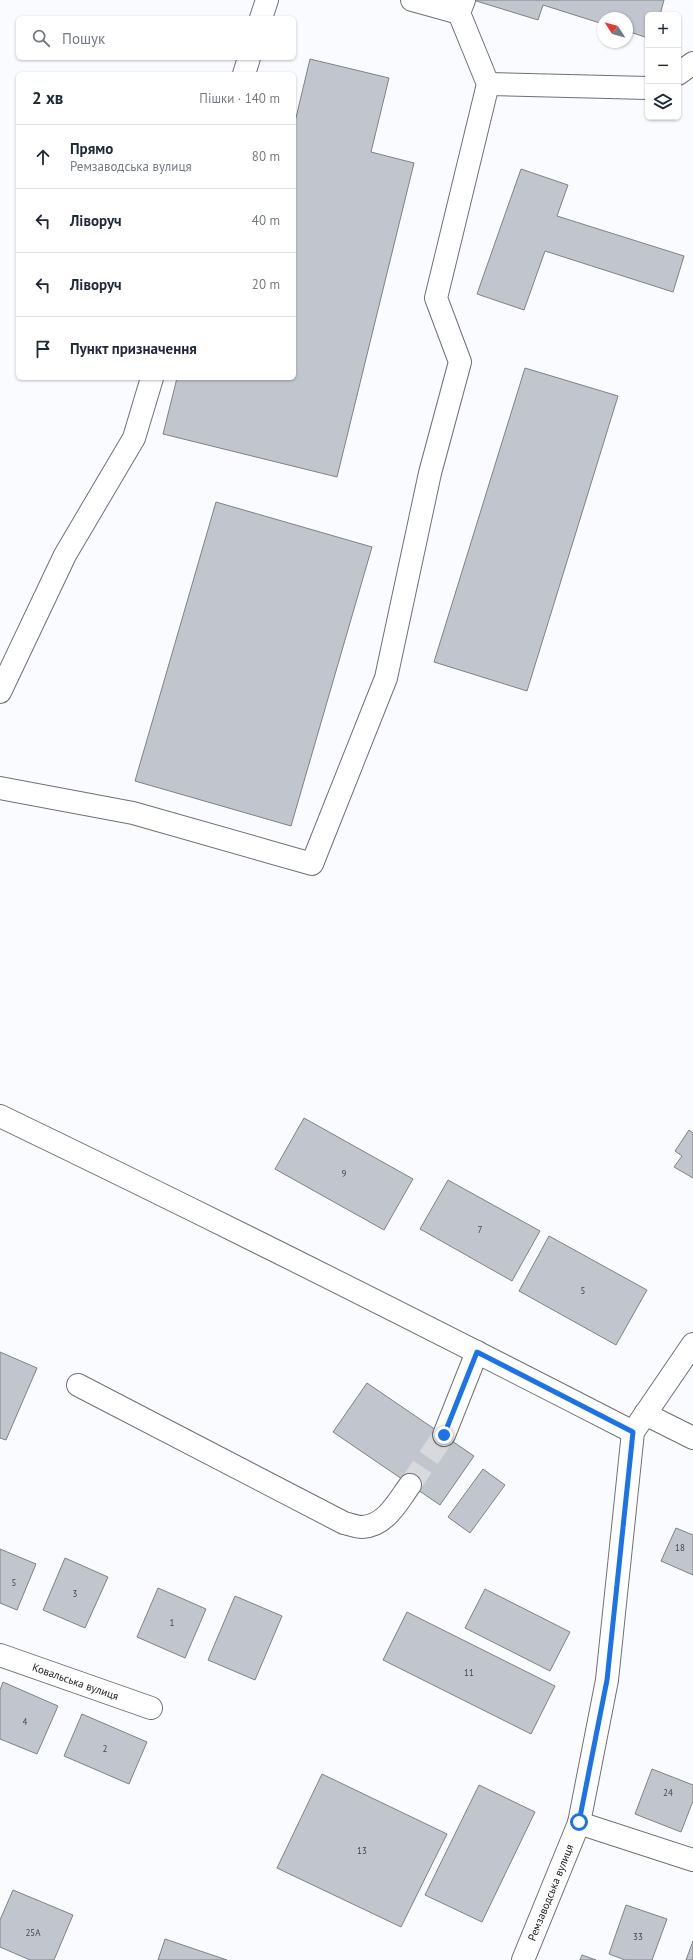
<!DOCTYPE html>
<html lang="uk">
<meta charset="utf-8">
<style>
:root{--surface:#fff;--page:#f2f2f3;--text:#1f2937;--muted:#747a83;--line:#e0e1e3}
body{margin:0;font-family:"PT Sans",sans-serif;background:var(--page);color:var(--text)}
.controls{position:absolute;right:12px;top:12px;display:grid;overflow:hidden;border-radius:6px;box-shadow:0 1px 3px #0004}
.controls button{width:36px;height:36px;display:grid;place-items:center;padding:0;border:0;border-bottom:1px solid var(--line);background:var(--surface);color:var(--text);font:20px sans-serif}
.compass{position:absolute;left:597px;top:12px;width:36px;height:36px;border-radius:50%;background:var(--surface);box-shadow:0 1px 3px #0004;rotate:306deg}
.stop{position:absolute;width:12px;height:12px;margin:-9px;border:3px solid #1a73e8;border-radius:50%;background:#fff}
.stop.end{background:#1a73e8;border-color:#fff;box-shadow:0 1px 4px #0008}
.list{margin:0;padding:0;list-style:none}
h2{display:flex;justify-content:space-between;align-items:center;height:52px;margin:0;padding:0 16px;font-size:17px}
h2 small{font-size:13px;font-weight:400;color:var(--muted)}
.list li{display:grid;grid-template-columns:26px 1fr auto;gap:12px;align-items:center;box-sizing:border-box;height:64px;padding:0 16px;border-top:1px solid var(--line)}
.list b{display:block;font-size:15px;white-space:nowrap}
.list p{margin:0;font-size:13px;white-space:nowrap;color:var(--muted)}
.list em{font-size:13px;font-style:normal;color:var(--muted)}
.icon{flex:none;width:22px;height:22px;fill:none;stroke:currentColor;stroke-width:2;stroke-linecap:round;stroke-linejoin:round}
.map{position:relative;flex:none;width:693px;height:1960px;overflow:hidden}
.search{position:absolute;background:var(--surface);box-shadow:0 1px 3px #0004;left:16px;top:16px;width:280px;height:44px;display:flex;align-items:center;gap:10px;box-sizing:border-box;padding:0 14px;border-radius:6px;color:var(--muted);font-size:15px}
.panel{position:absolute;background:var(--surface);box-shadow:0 1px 3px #0004;left:16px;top:72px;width:280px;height:308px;border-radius:6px}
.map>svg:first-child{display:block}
.building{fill:#c1c5cd;stroke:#7e8189}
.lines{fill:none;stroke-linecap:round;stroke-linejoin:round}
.minor-tunnel{stroke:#d8d9dd;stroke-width:22;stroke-dasharray:22 11;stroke-linecap:butt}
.minor-casing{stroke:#6d7078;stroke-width:24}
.minor{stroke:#fff;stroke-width:22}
.route{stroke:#1a73e8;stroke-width:5}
.labels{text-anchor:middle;stroke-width:3;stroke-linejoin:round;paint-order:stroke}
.number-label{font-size:9px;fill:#434549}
.street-label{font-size:11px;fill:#191a1d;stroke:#fff}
</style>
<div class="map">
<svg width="693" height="1960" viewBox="0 0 693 1960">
<rect width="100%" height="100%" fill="#fafbff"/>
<!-- building -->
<g class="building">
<path d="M473,0H664L660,15H648V38L627,31V18H603V24L543,5L538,20Z"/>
<path d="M310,59L389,78L371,152L414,163L337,477L163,434L177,378H294V126Z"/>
<path d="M521,169L568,185L557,216L684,256L673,292L545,251L524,310L477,294Z"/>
<path d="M525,368L618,396L527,691L434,662Z"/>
<path d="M216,502L372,547L291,826L135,781Z"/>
<path d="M304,1118L413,1179L384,1230L275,1169Z"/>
<path d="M689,1130L693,1133V1178L674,1167L682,1156L675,1151Z"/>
<path d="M448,1180L540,1231L512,1281L420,1229Z"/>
<path d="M549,1236L647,1290L616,1345L519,1291Z"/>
<path d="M0,1352L37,1368L6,1440L0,1438Z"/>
<path d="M367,1383L474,1456L440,1505L333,1432Z"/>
<path d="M483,1469L505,1485L470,1533L448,1517Z"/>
<path d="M676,1528L693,1535V1575L661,1561Z"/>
<path d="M0,1549L36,1564L17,1610L0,1603Z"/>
<path d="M65,1558L108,1577L85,1628L43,1610Z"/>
<path d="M158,1588L206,1609L185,1658L137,1637Z"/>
<path d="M485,1589L570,1632L550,1671L465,1628Z"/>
<path d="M235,1596L282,1616L255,1680L208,1660Z"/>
<path d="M407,1612L555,1686L531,1734L383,1660Z"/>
<path d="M3,1682L58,1706L37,1754L0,1739V1690Z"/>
<path d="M82,1714L147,1742L129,1784L64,1756Z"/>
<path d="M652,1769L693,1785V1801L681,1832L635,1814Z"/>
<path d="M322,1774L447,1834L401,1927L277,1868Z"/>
<path d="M479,1785L535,1812L482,1922L425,1895Z"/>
<path d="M13,1890L73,1915L54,1960H30L0,1947V1920Z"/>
<path d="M626,1905L667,1919L652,1960H625L609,1954Z"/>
<path d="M165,1939L227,1960H158Z"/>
<path d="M693,1941V1960H686Z"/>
<path d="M582,1955L596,1960H580Z"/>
</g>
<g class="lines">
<!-- minor-tunnel -->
<path class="minor-tunnel" d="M410,1485L444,1435"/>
<defs>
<g id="minor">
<path d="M412,0L459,13L464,0"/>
<path d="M261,18L267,0"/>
<path d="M244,74L249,58"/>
<path d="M678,74L693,63"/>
<path d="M488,84L648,88"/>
<path d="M0,692L65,555L134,438L152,378"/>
<path d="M0,788L133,813L312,864L386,678L430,473L460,362L436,298L488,84L459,13"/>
<path d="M0,1116C212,1218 423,1324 633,1432"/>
<path d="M78,1385L344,1523C349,1524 356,1527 362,1527C386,1526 398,1501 410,1485"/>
<path d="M645,1414L693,1438"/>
<path d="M444,1435L477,1352"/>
<path id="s1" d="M0,1655L151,1708"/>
<path d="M579,1823L693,1860"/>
<path id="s2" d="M523,1960L579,1823L607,1680L633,1432L693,1344"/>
</g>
</defs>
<!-- minor casing -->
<use href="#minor" class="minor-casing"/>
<!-- minor -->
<use href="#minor" class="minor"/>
</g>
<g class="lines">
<!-- route -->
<path class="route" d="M444,1435L477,1352L633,1432L607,1680L579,1822"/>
</g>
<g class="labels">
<!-- number labels -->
<g class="number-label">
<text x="344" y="1177">9</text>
<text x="480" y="1233">7</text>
<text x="583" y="1294">5</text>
<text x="680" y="1551">18</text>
<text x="14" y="1586">5</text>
<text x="75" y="1597">3</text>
<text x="172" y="1626">1</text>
<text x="469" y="1676">11</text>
<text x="25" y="1725">4</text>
<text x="105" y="1752">2</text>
<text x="668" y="1796">24</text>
<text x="362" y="1854">13</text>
<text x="33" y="1936">25А</text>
<text x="638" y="1940">33</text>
</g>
<!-- street labels -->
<g class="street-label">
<text dy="4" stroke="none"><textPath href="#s1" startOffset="80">Ковальська вулиця</textPath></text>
<text dy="4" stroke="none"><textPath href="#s2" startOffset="73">Ремзаводська вулиця</textPath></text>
</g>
</g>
</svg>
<div class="controls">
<button>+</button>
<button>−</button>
<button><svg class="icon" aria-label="layers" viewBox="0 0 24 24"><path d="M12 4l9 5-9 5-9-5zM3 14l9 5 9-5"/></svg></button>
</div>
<svg class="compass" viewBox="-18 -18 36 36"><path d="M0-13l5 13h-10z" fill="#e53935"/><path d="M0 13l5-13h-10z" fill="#747a83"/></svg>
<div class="stop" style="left:579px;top:1822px"></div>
<div class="stop end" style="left:444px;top:1435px"></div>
<div class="search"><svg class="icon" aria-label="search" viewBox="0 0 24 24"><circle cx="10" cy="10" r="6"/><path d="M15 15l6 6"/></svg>Пошук</div>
<section class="panel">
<h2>2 хв<small>Пішки · 140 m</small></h2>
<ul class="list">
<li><svg class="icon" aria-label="ahead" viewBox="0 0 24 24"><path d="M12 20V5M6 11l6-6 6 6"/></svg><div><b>Прямо</b><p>Ремзаводська вулиця</p></div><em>80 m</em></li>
<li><svg class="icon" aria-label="left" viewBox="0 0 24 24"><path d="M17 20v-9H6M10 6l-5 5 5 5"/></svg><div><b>Ліворуч</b></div><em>40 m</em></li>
<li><svg class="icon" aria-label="left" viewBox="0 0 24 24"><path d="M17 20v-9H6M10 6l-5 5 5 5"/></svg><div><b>Ліворуч</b></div><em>20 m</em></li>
<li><svg class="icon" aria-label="arrive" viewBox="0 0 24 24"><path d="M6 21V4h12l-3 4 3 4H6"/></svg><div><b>Пункт призначення</b></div></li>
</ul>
</section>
</div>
